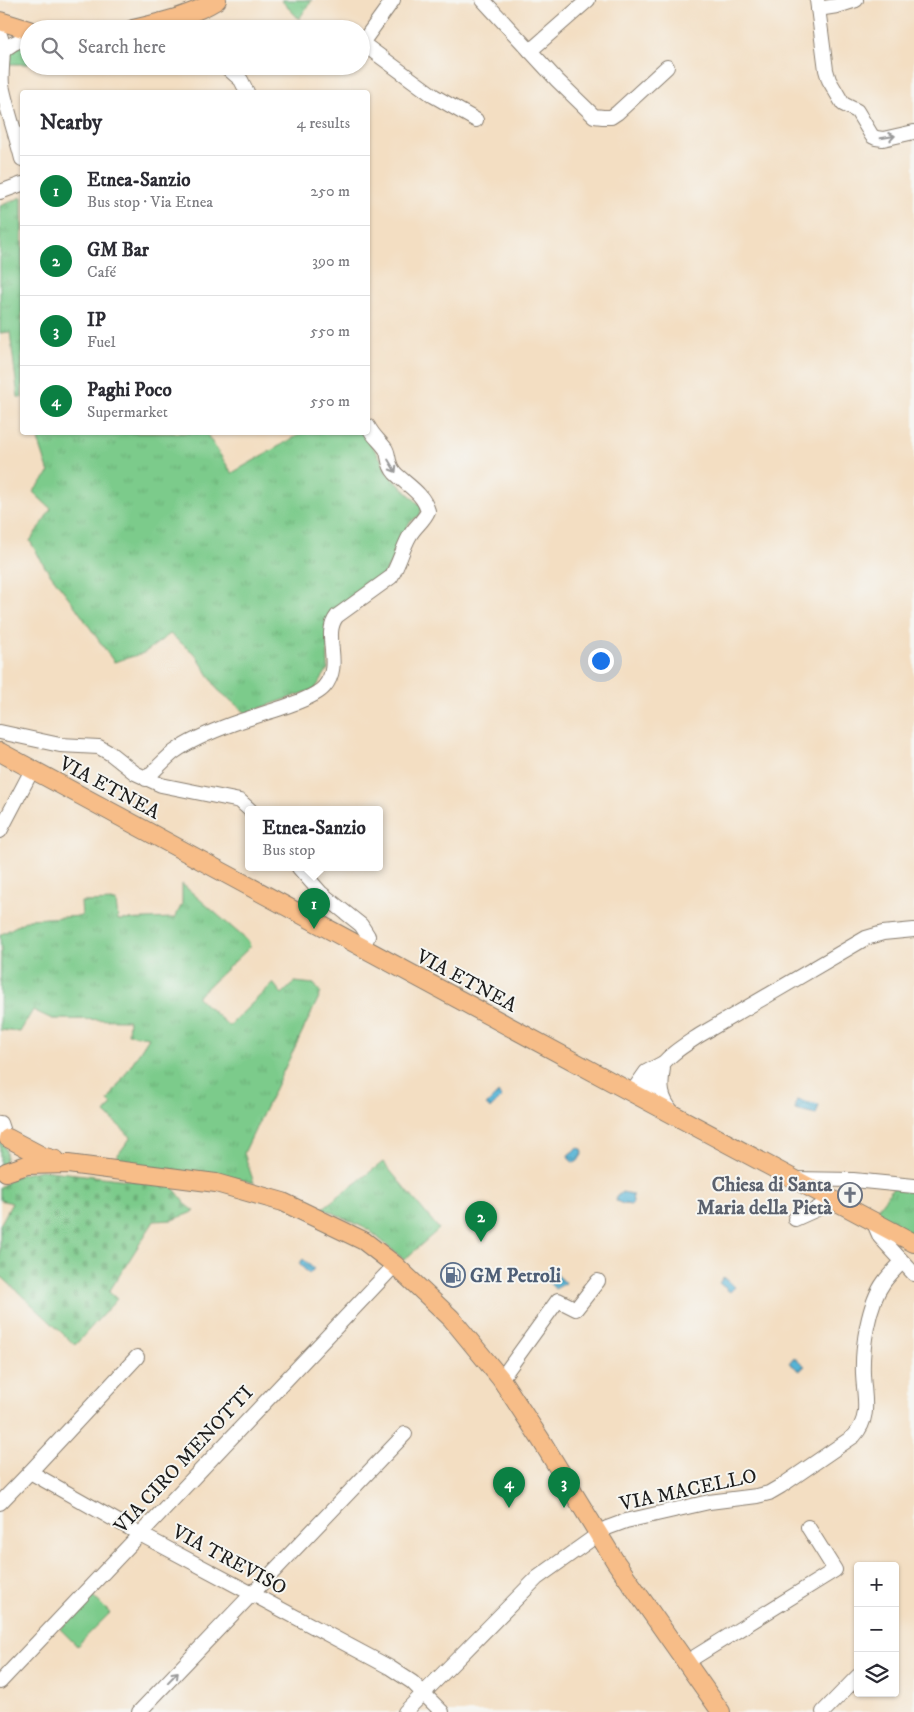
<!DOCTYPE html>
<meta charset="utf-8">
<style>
:root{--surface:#fff;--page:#f2f2f3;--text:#2b2b33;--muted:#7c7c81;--line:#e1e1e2;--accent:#0b8043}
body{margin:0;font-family:"IM FELL DW Pica",serif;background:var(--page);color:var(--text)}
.controls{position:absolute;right:15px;bottom:15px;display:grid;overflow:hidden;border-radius:5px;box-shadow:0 1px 4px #0004}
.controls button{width:45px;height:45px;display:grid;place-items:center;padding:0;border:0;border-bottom:1px solid var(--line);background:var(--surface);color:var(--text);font:25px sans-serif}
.you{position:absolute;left:600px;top:660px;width:18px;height:18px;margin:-12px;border:4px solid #fff;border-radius:50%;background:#1a73e8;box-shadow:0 0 0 8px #1a73e833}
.badge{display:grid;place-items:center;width:32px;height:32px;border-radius:50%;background:var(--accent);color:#fff;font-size:16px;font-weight:700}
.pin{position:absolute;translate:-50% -41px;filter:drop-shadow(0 1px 2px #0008)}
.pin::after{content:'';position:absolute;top:26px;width:18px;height:15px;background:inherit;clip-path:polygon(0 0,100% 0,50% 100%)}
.popup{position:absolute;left:245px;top:806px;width:138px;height:65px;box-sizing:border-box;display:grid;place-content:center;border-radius:5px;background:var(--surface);filter:drop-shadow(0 1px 4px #0005);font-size:16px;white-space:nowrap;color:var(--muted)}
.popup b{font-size:19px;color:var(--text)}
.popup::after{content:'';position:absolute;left:50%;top:100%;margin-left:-10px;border:10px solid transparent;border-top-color:var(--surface)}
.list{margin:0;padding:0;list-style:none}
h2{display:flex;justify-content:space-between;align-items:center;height:65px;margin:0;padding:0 20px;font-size:21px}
h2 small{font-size:16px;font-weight:400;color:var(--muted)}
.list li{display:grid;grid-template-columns:32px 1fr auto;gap:15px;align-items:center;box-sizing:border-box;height:70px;padding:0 20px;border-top:1px solid var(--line)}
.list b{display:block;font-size:19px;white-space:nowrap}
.list p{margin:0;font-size:16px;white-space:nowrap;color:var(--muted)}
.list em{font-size:16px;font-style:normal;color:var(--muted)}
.icon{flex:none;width:28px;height:28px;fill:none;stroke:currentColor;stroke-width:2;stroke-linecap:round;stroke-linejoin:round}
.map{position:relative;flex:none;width:914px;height:1712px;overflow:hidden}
.search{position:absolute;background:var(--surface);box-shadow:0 1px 4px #0004;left:20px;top:20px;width:350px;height:55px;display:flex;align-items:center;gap:12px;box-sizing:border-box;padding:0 18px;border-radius:28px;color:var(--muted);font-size:19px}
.panel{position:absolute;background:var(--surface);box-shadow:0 1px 4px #0004;left:20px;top:90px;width:350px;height:345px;border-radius:5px}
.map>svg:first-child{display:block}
.grass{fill:url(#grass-tufts);stroke:#4c7454}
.cemetery{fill:url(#cemetery-stones);stroke:#4c7454}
.pitch{fill:#7ccb8b;stroke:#4c7454}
.water{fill:url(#water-waves);stroke:#3a6878}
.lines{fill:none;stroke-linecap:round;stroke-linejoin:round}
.minor-casing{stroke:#887d6f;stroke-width:16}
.major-casing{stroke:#887d6f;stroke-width:20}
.minor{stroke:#fff;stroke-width:14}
.major{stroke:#f7bd88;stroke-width:18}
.oneway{stroke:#999}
.labels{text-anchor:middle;stroke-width:4;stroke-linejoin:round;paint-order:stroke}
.street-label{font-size:20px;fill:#1c1c1c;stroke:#f6f6f2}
.worship-label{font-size:20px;font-weight:bold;fill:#5b616d;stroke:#f6f6f2;text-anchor:end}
.service-label{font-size:20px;font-weight:bold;fill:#4e5e75;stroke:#f6f6f2;text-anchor:start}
</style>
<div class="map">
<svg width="914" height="1712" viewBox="0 0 914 1712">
<defs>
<pattern id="grass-tufts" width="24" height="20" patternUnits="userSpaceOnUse" patternTransform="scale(1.25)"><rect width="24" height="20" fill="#7ccb8b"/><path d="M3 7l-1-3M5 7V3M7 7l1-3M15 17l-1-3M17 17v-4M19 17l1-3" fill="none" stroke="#6bae77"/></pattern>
<pattern id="cemetery-stones" width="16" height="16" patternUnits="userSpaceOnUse" patternTransform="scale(1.25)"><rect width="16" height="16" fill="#7ccb8b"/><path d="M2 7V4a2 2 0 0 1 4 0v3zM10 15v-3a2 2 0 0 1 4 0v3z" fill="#6bae77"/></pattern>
<pattern id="water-waves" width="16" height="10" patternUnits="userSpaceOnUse" patternTransform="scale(1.25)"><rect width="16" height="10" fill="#57b4d5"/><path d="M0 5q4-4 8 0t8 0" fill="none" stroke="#4792ac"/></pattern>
</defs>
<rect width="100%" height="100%" fill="#f6f6f2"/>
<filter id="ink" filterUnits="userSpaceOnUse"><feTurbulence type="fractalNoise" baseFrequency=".02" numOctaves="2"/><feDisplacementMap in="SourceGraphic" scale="10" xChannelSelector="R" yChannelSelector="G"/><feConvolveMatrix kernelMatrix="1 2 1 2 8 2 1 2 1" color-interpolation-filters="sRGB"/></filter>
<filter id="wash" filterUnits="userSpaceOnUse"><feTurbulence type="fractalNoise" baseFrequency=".0096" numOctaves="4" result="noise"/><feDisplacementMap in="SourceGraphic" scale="20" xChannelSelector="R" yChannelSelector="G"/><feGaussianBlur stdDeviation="1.12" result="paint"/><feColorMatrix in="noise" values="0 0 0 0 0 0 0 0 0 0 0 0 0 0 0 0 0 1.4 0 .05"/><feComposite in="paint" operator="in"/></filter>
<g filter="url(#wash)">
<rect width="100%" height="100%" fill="#f3dec2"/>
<!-- grass -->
<g class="grass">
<path d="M281,0H312L299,19Z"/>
<path d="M29,44V64H6C11,48 13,48 29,44Z"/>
<path d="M22,197V398L18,397L10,332L0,333V206Z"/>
<path d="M36,433H206L232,473L302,433H363L381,459L387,473L422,507L420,515L409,523L394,558L380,581L334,612L327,621L328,669L315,689L246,713L218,690L196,655L170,634L144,653L114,662L72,602L45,567L30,541L51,509L33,492L49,473Z"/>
<path d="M182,884L249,942L250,947L197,997L229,1026L273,983L282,994L295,982L314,984L321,993L244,1153L254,1183L231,1177L124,1164L117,1156L131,1137L105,1113L112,1104L108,1101L149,1037L128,1034L129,1020L52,1019L33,1010L20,1032L0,1030L1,950L0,935L29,919L82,916L81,902L116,901L118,920L175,918L182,904Z"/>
<path d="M0,1141C9,1149 8,1160 0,1168Z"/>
<path d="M383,1162L439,1229L404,1260L369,1230L323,1208Z"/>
<path d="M893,1188L914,1190V1238L872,1216Z"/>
</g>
<!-- cemetery -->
<path class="cemetery" d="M41,1170L171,1185L188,1206L195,1211L173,1220L154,1221L109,1292L117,1299L75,1345L2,1277L0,1280V1225L12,1203L0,1200V1187L15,1176Z"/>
<!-- pitch -->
<path class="pitch" d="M93,1596L110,1613L77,1646L60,1629Z"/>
<!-- water -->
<g class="water">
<path d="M498,1093L502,1097L490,1109L486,1105Z"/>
<path d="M797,1100L819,1105L816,1115L795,1110Z"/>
<path d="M577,1148L582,1149L583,1153L578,1161L574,1163L569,1159L568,1155Z"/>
<path d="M622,1192L632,1194L633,1202L632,1205L623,1204L616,1201V1197Z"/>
<path d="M303,1259L314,1269L309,1274L299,1264Z"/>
<path d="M550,1268L566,1283L555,1289L544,1277Z"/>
<path d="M724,1277L735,1287L730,1292L719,1283Z"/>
<path d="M794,1357L805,1366L800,1371L789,1363Z"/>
</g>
</g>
<g filter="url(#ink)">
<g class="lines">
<defs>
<g id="minor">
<path d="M393,0L362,43L434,96L476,120"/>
<path d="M483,0L557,80L594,116L603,117H611L617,113L667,67"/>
<path d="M817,0L826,70L829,80L843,104L857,111L872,136L876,138L883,139L914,132"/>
<path d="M818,9L837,6L856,0"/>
<path d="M184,15L185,23L189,29"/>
<path d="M0,35C6,50 0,69 2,85C7,110 16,135 22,159"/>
<path d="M530,51L588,0"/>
<path d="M2,53C9,44 18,41 29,37"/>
<path d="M225,66L241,80L247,92"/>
<path d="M0,192L22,184"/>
<path d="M0,732L60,745L99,747L111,754L135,773L161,785L240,801L250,810"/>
<path d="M146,779C155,770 164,760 174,752C191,740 213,731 232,724C253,716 311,702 324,687C344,664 321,636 337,616L391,577C399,564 402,550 409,537C414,527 424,521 428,511C423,493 408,486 395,473C386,463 390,454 385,448C378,439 373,436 368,426"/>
<path d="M0,831L32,770"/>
<path d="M299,868L321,893L361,925L368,936L363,947"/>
<path d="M663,1068C660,1088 660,1097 673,1113"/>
<path d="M632,1092L646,1072L663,1063"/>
<path d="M646,1099C649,1090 652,1080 657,1072C666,1056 685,1045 700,1035L866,938L883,933L914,930"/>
<path d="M0,1123L4,1135"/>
<path d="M795,1179L853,1180L914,1186"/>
<path d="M795,1219L815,1210L832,1199"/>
<path d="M873,1221L880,1237L914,1274"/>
<path d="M501,1379L558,1300L576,1309L598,1281"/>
<path d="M30,1472L137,1357"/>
<path d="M0,1503L30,1472L140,1534L389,1667L412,1682L442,1712"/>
<path d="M685,1663L835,1570L808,1527"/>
<path d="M0,1682L395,1265"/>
<path d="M139,1712L405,1434"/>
<path d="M405,1712L537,1578L607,1528L626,1521L709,1502L757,1496L769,1493L781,1486L854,1436C871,1417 864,1398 863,1374C862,1347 868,1304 884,1282C889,1275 896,1268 902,1262"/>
<path d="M823,1712L858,1676"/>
</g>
<g id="major">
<path d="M0,21L29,30"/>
<path d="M133,29C162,22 191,16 217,0"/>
<path d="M0,752L614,1083L914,1243"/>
<path d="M8,1138L42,1156L56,1160"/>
<path d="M6,1172L27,1165L68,1164L216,1183L283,1202L364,1241L395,1265L451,1318L501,1379L541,1440L615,1561L721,1712"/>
</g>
</defs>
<!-- minor casing -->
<use href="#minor" class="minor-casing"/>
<!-- major casing -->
<use href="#major" class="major-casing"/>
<!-- minor -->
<use href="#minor" class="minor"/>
<!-- major -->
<use href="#major" class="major"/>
</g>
<!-- one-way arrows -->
<defs><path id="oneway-shaft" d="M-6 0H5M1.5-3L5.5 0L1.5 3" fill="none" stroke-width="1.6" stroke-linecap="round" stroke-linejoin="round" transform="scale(1.25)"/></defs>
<g class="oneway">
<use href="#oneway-shaft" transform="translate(888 137) rotate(-9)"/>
<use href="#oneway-shaft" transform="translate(392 466) rotate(59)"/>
<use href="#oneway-shaft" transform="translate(173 1677) rotate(-46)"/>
</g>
</g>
<!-- icons -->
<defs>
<symbol id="church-ring" viewBox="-11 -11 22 22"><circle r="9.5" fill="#f6f6f2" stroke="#6b7280" stroke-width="1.5"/><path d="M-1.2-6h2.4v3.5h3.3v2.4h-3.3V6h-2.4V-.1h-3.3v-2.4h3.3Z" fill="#6b7280"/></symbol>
<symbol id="fuel-ring" viewBox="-11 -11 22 22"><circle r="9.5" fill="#f6f6f2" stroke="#5c6f8a" stroke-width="1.5"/><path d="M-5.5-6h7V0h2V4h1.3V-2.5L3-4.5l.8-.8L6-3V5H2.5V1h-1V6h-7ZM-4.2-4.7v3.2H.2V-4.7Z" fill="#5c6f8a"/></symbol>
</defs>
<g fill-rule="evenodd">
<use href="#church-ring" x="836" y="1181" width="28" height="28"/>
<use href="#fuel-ring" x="439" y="1261" width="28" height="28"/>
</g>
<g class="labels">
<!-- street labels -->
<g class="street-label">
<text transform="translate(110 787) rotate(28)" y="7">VIA ETNEA</text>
<text transform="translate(467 980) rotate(28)" y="7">VIA ETNEA</text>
<text transform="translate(183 1459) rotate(-47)" y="7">VIA CIRO MENOTTI</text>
<text transform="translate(688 1489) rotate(-12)" y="7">VIA MACELLO</text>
<text transform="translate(230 1559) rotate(28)" y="7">VIA TREVISO</text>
</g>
<!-- worship labels -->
<g class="worship-label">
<text x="832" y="1191">Chiesa di Santa<tspan x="832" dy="23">Maria della Pietà</tspan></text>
</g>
<!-- service labels -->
<g class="service-label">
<text x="470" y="1282">GM Petroli</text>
</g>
</g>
</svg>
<div class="controls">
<button>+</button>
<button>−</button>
<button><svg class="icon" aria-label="layers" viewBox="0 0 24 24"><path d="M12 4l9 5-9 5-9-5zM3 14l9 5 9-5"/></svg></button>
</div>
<div class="you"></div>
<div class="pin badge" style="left:314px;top:929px">1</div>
<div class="popup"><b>Etnea-Sanzio</b>Bus stop</div>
<div class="pin badge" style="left:481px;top:1242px">2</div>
<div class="pin badge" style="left:564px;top:1508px">3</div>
<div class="pin badge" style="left:509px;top:1508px">4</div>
<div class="search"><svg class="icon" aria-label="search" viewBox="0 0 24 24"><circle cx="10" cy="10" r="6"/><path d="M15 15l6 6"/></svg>Search here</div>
<section class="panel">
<h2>Nearby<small>4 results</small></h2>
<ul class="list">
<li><span class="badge">1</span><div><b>Etnea-Sanzio</b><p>Bus stop · Via Etnea</p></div><em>250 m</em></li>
<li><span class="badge">2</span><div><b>GM Bar</b><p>Café</p></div><em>390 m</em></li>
<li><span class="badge">3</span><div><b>IP</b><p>Fuel</p></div><em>550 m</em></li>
<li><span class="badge">4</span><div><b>Paghi Poco</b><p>Supermarket</p></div><em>550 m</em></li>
</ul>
</section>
</div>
